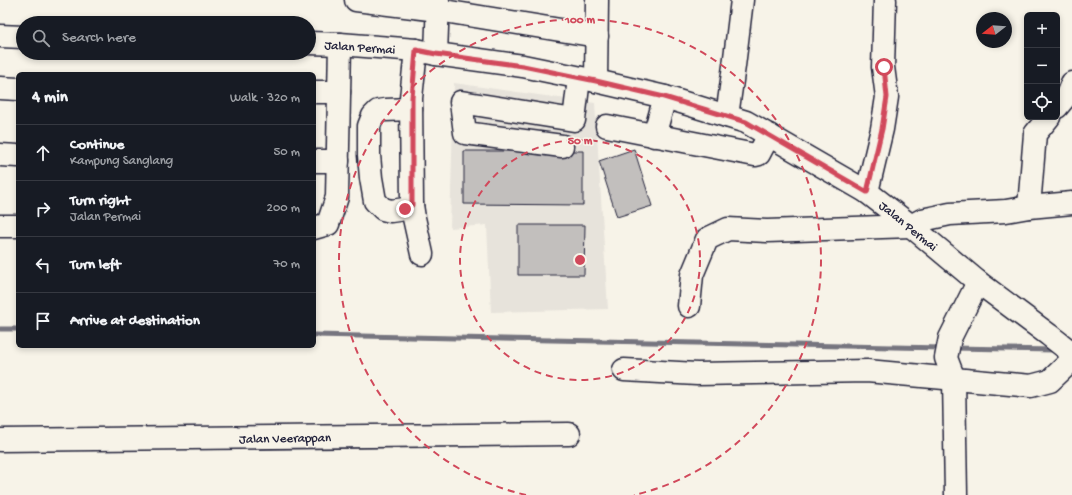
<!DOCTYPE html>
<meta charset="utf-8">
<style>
:root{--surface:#171b24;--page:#242831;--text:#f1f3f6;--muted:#9ea1a6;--line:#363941}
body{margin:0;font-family:"Gochi Hand",sans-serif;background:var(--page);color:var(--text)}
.controls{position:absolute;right:12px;top:12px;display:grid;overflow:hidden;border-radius:6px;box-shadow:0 2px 6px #0003}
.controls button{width:36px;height:36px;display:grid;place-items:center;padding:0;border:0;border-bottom:1px solid var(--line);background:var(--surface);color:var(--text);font:20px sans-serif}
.compass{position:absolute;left:976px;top:12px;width:36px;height:36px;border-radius:50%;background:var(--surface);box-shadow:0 2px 6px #0003;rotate:253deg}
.stop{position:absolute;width:12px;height:12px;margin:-9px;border:3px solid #d1495b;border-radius:50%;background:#fff}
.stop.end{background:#d1495b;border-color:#fff;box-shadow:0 1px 4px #0008}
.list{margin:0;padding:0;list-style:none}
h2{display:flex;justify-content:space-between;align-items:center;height:52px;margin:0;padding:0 16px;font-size:17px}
h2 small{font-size:13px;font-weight:400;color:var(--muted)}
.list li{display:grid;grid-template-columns:26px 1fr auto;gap:12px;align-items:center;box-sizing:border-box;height:56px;padding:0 16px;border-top:1px solid var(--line)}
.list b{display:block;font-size:15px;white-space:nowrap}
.list p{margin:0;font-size:13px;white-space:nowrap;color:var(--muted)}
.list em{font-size:13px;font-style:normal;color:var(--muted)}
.icon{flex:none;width:22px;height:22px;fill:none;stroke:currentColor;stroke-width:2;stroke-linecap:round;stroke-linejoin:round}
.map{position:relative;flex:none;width:1072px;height:495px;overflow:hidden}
.search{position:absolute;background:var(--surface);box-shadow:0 2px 6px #0003;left:16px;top:16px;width:300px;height:44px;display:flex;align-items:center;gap:10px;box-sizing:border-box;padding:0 14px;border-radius:22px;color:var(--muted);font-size:15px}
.panel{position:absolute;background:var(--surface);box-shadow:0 2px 6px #0003;left:16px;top:72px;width:300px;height:276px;border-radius:6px}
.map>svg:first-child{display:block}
.built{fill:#e7e3db}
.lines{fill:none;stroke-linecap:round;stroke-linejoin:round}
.stream{stroke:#76747f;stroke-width:5}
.building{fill:#c2bfbd;stroke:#22223b}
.minor-casing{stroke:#22223b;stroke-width:25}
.minor{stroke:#f7f3e8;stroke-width:22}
.route{stroke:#d1495b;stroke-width:5}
.ring{fill:none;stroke:#d1495b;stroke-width:2;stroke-dasharray:7 5}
.labels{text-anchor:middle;stroke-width:3;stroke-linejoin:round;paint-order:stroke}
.street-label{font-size:13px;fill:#22223b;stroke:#f7f3e8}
.centre{fill:#d1495b;stroke:#f7f3e8;stroke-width:2}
.ring-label{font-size:12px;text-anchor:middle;font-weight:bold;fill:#d1495b;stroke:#f7f3e8;stroke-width:3;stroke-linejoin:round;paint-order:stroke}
</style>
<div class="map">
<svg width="1072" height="495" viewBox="0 0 1072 495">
<rect width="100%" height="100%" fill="#f7f3e8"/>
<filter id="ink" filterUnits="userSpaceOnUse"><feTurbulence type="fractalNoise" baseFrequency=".025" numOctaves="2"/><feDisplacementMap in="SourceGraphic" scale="8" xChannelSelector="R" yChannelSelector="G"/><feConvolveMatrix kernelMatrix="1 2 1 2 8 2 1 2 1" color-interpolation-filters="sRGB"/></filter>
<g filter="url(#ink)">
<!-- built -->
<path class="built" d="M454,83L595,103L608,309L491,312L487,225L450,228Z"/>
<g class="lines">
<!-- stream -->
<g class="stream">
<path d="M0,329H18"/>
<path d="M314,335L943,348"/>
<path d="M953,348L1055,350"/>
</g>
</g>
<!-- building -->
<g class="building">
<path d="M634,149L652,206L617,217L599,161Z"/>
<path d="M464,151H583V205L464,204Z"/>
<path d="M518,225H585L584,275H518Z"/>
</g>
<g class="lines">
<defs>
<g id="minor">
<path d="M356,0L438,10L597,36"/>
<path d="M0,36L23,37"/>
<path d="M309,43L340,44L416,50L436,54L523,66L596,81L665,97L746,122L867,192L911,226L978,282L1049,335L1072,353"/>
<path d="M416,50L411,98L412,205L414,218L422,254"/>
<path d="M436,54L438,0"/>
<path d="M596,81L597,0"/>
<path d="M0,88L18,89"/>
<path d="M314,92H339"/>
<path d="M1057,107L1067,95L1072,83"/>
<path d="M411,109L385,110L378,111L373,116L369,126V155L371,178L375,201L383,209L391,211L405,209L412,205"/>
<path d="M727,116L734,66L742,0"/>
<path d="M607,126L755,155L759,154L769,135"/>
<path d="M654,136L665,97"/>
<path d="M562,146L465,133L461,102L574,120L579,78"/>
<path d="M0,155L18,156"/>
<path d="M314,161H338"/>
<path d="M867,192L882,129L887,97L883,67L885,0"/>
<path d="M1029,207L1035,134L1049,117"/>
<path d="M0,226H18"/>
<path d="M314,228L328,224L337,197L340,44"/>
<path d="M689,306L692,275L707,239L728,229L767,231L911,226L922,220L950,214L1006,211L1029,207L1072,203"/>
<path d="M624,370L697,374L867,371L1031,386L1050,381L1072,360"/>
<path d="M0,440L569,434"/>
<path d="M956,495L954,379L946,358L950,338L978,282"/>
</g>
</defs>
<!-- minor casing -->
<use href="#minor" class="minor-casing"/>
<!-- minor -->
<use href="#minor" class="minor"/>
</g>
</g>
<g class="lines" filter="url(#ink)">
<!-- route -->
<path class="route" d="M405,209L412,205V98L416,50L436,54L523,66L596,81L664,97L746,122L867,192L882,129L887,97L884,67"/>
</g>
<!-- distance rings -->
<g class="ring">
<circle cx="580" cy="260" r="120"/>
<path d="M526 495A241 241 0 1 1 634 495"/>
</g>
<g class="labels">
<!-- street labels -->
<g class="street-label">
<text transform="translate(360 46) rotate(4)" y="5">Jalan Permai</text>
<text transform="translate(909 225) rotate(39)" y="5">Jalan Permai</text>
<text transform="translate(285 437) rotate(-1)" y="5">Jalan Veerappan</text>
</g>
</g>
<circle cx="580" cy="260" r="6" class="centre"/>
<g class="ring-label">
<text x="580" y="23">100 m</text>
<text x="580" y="144">50 m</text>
</g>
</svg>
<div class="controls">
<button>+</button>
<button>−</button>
<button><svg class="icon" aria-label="locate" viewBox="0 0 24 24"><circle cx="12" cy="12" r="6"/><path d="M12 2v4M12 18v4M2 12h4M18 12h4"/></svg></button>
</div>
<svg class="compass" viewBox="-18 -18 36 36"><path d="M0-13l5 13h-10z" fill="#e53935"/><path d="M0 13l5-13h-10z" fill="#9ea1a6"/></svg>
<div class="stop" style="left:884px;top:67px"></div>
<div class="stop end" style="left:405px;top:209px"></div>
<div class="search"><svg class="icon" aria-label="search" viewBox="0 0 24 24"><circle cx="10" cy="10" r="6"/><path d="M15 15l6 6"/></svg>Search here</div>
<section class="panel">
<h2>4 min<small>Walk · 320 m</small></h2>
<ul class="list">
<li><svg class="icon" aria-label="ahead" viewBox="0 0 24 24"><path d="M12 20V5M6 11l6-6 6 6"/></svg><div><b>Continue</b><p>Kampung Sanglang</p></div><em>50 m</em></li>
<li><svg class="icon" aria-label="right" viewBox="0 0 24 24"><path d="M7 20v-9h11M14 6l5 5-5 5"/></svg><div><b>Turn right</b><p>Jalan Permai</p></div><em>200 m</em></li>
<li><svg class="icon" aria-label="left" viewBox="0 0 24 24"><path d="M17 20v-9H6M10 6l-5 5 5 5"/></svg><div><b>Turn left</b></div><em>70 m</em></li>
<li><svg class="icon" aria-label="arrive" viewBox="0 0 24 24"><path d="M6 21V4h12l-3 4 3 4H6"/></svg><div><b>Arrive at destination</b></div></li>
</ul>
</section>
</div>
